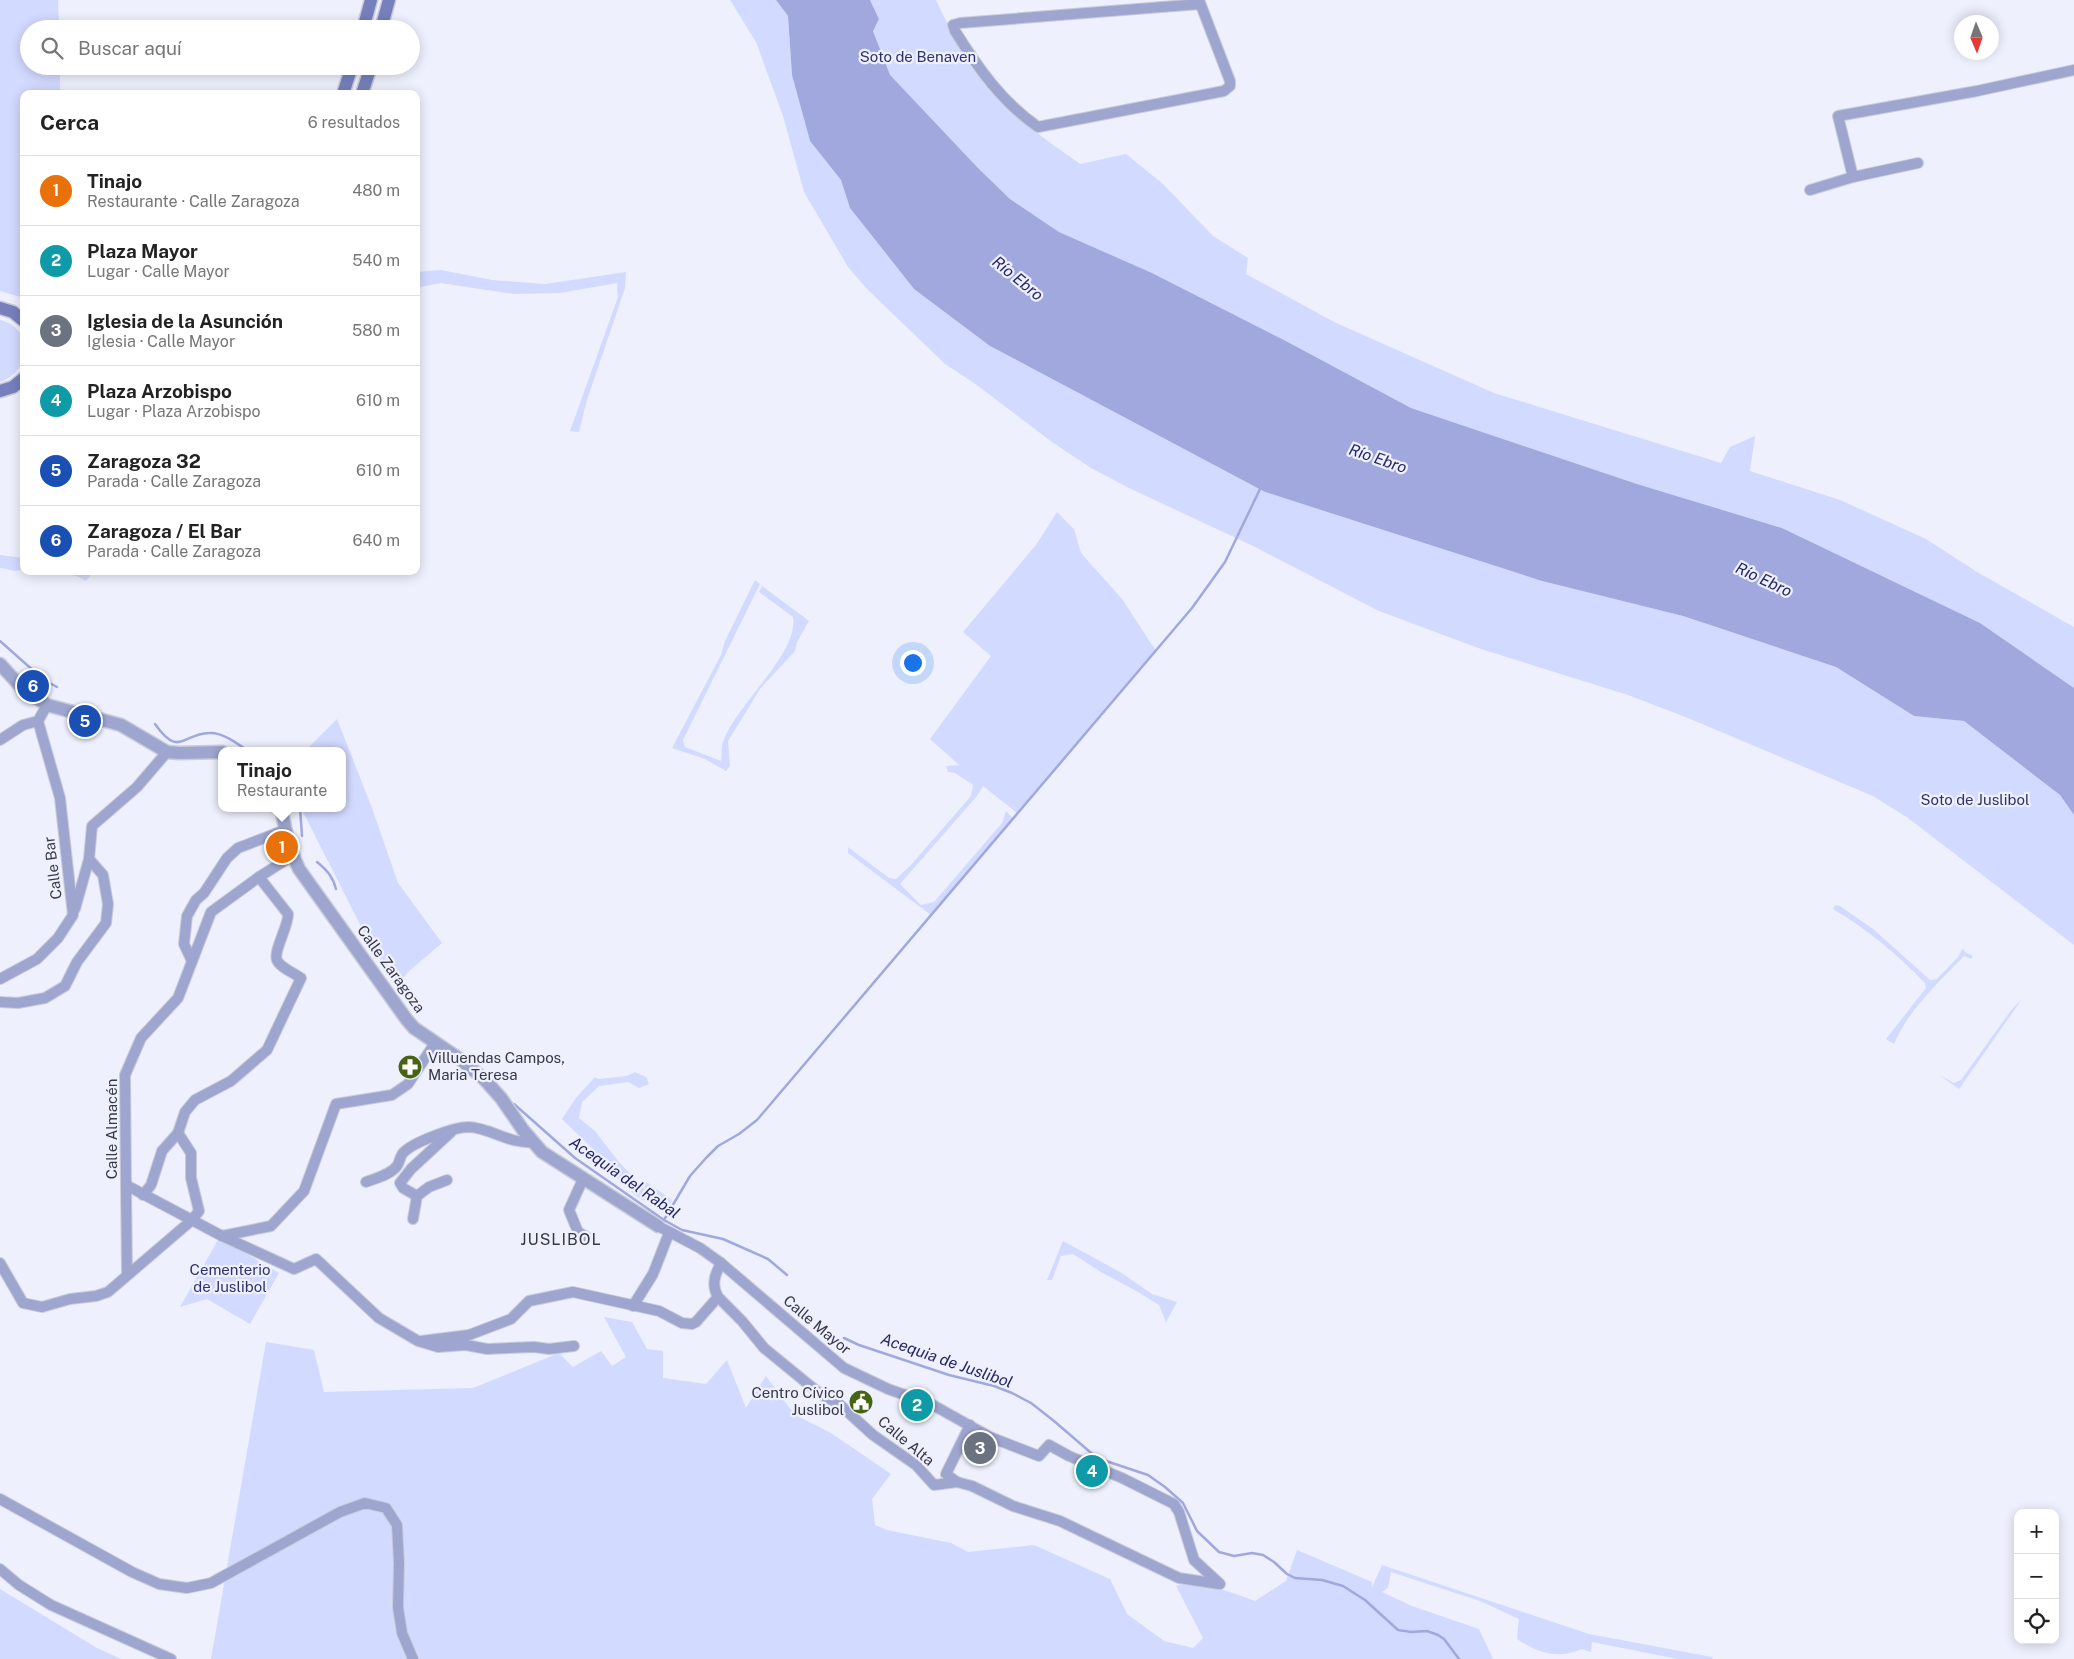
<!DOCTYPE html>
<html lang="es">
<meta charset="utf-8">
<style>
:root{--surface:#fff;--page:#f6f6f6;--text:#222;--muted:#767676;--line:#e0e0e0;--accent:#b45309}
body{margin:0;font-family:"Public Sans",sans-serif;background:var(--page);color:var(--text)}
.controls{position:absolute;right:15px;bottom:15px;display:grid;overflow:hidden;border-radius:10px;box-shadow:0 2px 12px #0003}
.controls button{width:45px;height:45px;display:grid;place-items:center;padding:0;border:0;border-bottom:1px solid var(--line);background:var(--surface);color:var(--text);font:25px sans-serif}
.compass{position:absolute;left:1954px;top:15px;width:45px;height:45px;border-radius:50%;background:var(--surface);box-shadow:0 2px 12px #0003;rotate:178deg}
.you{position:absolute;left:912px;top:662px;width:18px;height:18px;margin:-12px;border:4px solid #fff;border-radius:50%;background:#1a73e8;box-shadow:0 0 0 8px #1a73e833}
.badge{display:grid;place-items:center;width:32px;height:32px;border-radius:50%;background:var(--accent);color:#fff;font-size:16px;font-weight:700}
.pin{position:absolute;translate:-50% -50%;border:2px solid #fff;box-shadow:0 1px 5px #0006}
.popup{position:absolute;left:218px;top:747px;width:128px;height:65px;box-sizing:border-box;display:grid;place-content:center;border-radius:10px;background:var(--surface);filter:drop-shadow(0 1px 4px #0005);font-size:16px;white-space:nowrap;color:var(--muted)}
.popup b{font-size:19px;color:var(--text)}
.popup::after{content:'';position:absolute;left:50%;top:100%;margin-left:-10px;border:10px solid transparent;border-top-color:var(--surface)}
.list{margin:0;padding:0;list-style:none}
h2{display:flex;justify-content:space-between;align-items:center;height:65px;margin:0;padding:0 20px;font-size:21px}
h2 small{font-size:16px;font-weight:400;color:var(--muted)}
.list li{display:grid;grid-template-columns:32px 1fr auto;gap:15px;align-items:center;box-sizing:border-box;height:70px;padding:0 20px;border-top:1px solid var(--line)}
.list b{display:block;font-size:19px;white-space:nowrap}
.list p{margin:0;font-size:16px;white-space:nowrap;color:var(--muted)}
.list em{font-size:16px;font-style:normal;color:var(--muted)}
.icon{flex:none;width:28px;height:28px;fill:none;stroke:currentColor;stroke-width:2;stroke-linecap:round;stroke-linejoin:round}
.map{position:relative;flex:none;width:2074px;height:1659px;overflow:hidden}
.search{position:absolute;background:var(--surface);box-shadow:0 2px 12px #0003;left:20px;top:20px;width:400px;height:55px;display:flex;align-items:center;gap:12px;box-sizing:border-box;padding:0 18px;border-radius:28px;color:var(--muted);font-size:19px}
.panel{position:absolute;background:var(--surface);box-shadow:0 2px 12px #0003;left:20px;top:90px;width:400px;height:485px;border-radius:10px}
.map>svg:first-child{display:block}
.green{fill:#d3daff}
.water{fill:#a0a8dd}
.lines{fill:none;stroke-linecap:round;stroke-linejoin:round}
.stream{stroke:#a0a8dd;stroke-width:2.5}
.minor-casing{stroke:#c9cbd8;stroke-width:12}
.tertiary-casing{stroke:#c9cbd8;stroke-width:15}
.secondary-casing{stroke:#c9cbd8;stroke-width:15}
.minor{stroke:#9ea6d0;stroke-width:10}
.tertiary{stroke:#9ea6d0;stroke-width:12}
.secondary{stroke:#7780bd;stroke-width:12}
.labels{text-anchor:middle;stroke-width:4.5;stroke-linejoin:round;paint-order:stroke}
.park-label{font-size:15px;fill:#2e3170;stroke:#eef0fd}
.street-label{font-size:15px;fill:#363844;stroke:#eef0fd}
.poi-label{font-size:15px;fill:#363844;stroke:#eef0fd;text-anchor:start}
.water-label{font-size:16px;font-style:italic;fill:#252765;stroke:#eef0fd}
.neighbourhood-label{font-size:16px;letter-spacing:1px;fill:#363844;stroke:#eef0fd}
</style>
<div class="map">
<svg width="2074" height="1659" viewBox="0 0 2074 1659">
<rect width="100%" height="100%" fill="#eef0fd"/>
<!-- green -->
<g class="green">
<path d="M0,0H58L59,29H29V66H60V94H24V298L0,291Z"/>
<path d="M730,0H776L788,16L792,75L810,141L841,180L850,208L914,289L990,346L1265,492L1542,581L1683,616L1836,667L1914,716L1964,721L2060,795L2074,815V945L1908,818L1873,796L1688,718L1628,695L1481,649L1379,611L1251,545L1129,488L1091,468L1052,442L974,383L945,364L867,289L848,267L804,192L783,116L756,42Z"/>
<path d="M870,0H936C958,49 992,97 1034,130C1048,142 1065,153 1080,164L1126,154L1163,184L1213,236L1248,258L1246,274L1334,322L1494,393L1721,463L1730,447L1755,436L1750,471L1840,500L1926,539L1977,572L2074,627V688L1980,623L1782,528L1637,484L1411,408L1284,340L1152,273L1059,232L1010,199L977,167L889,75L873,30L879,19Z"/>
<path d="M441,270L492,280L545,284L626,272L625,288L586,403L579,432L570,431L618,297L617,283L560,293L514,294L441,283L416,288V272Z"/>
<path d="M0,320C34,328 32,371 0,382Z"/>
<path d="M1057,512L1074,529L1081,553L1122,599L1156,651L1017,813L983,786L977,796L900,884L921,905L934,902L1002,823L1006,811L1013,818L971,866L931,915L848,853V847L889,878L896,879L910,866L971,796L973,785L955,773L948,772L946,766L959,765L930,739L991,656L963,632L1036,545Z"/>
<path d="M0,555L24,558V569L16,571L0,568Z"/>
<path d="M55,571H94L86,581L77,576Z"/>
<path d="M755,580L760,584L683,740L685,747L721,761C722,755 721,748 723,742C736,704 799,654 793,617L759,592L762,586L809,621L797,642L795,651L760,689L728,741L730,766L726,771L705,759L672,748L721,655L725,641Z"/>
<path d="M337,719L372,808L398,883L442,943L409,971L399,983L373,950L301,808H342V751H305Z"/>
<path d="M1835,905L1840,906L1873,929L1930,980L1937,979L1958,957L1963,948L1965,952L1973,956L1971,959L1964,956C1939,982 1908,1010 1894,1044L1886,1039L1926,988L1925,983C1898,955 1867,929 1833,909Z"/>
<path d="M2022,999L1959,1089L1939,1075L1954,1083L1961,1080L2012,1009Z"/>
<path d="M635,1072L646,1077L649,1084L639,1088L628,1082L599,1086L582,1102L579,1118L595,1131L618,1161L645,1189V1181L672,1200L665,1212L636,1196L604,1165L592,1148L562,1119L576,1098L595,1077L598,1079L627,1076Z"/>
<path d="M219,1238L279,1273L250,1324L207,1299L180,1307Z"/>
<path d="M1063,1241L1120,1272L1152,1294L1177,1302L1166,1322L1159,1305L1138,1292L1101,1272L1073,1254L1061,1256L1052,1280H1047Z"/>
<path d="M604,1317L632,1322L647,1349L663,1351V1378L706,1384L727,1360L746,1408L766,1376L795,1415L831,1433L891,1474L872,1499L875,1525L887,1530L951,1543L968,1552L1034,1545L1110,1579L1127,1614L1164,1641L1193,1648L1203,1638L1176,1586C1202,1579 1231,1593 1255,1601L1286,1581L1297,1550L1372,1582V1587L1382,1565L1589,1634L1712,1657L1713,1659H1678L1592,1642L1591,1652L1582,1649C1557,1659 1540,1654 1517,1639L1519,1619L1480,1601L1391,1572L1388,1588L1382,1592L1412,1606L1479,1629L1493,1659H211L266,1342L314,1350L324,1392L473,1388L559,1353L573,1367L601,1351L612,1366L626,1357Z"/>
<path d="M0,1589L97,1648L121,1659H0Z"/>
</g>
<!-- water -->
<path class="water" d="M776,0H870L879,19L873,31L890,75L977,167L1010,199L1059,232L1152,273L1284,340L1411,408L1637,484L1782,528L1980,623L2074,688V815L2060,795L1964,721L1914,716L1836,667L1683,616L1542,581L1265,492L990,346L914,289L850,208L841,180L810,141L792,75L788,16Z"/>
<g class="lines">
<!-- stream -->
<g class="stream">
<path d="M0,641L44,680L57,687"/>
<path d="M155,724C179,758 182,734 209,733C222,732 237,743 248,751"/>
<path d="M300,808L302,836"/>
<path d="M317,862C327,870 333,877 336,889"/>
<path d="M514,1104L575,1158L664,1220L682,1230L723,1239L768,1259L787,1275"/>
<path d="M664,1220L690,1176L706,1158L718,1146L739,1134L757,1120L1192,608L1225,562L1261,487"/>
<path d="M844,1338L859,1345L949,1375L994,1386L1012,1393L1031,1403L1054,1421L1097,1458L1148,1475L1165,1487L1183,1503L1197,1531L1219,1552L1234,1556L1252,1553L1263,1555L1274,1562L1287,1574L1295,1578L1322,1580L1343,1586L1365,1600L1398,1630L1411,1632L1427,1631L1438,1635L1444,1639L1459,1659"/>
</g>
<defs>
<g id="minor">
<path d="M1199,0L1230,81V86L1224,91L1038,127C1002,102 978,68 955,31L953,25L960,23L1200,4"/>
<path d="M1853,177L1918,163"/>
<path d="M1810,190L1853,177L1838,116L1977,91L2074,70"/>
<path d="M0,740L23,725L38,721L47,705"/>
<path d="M292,856L259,877L211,912L178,998L141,1038L125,1075L126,1185L222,1236L294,1269L316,1259L379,1318L418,1341L438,1347L466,1345L487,1349L534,1347L549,1349L574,1346"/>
<path d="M75,909L89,859L92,826L137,787L167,752"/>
<path d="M192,961L184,944L187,916L196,900L204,893L227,858L238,848L285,830"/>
<path d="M0,979L37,959L58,938L73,915L60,798L38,721"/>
<path d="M0,1002L18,1003L45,998L65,986L77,962L106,923L108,904L103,875L89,859"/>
<path d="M583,1179L569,1210L578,1232L588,1238"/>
<path d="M366,1182C376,1178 390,1175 397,1166C400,1162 400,1155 404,1152C414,1142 454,1127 469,1127C491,1128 509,1144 532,1142"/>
<path d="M126,1185L127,1274"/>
<path d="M143,1195L151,1185L162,1151L178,1133L185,1112L195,1100L231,1081L267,1050L301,978C294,973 283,969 278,962C271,954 289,926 288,914L259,877"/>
<path d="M417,1196L403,1188L400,1183L411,1169L451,1132"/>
<path d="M413,1219L417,1196L429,1187L447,1180"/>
<path d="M658,1226L700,1248L721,1263L844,1368L888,1389L931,1404L990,1437L1039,1456L1049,1445L1069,1456L1122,1478L1174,1504L1179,1512L1194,1560L1220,1584"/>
<path d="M222,1236L271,1226L304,1191L336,1104L392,1095L408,1084L435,1043"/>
<path d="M0,1263L23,1303L42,1307L70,1299L96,1296L108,1292L192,1220L199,1211L191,1178V1153L178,1133"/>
<path d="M718,1297L742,1321L764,1348L819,1393L839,1404L873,1435L916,1465L934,1485L957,1482L972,1486L1013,1506L1060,1521L1179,1578L1219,1584"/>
<path d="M633,1306L653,1274L669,1233"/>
<path d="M421,1341L469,1335L511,1319L529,1301L573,1292L659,1311L682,1323L692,1324L696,1322L718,1297C711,1285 715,1274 721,1263"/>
<path d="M957,1482L946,1474L970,1425"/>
<path d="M0,1499L132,1572L159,1584L187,1588L211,1583L340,1512L365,1503L386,1508L397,1525L399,1563L398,1607L402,1633L413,1659"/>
<path d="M0,1569L19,1585L51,1605L171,1659"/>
</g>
<g id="tertiary">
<path d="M0,664L22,688L47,705L121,725L167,752L179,753L222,752"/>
<path d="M281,808L289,846L299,869L407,1020L414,1028L461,1060L484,1079L501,1098L523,1130L542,1152L658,1226"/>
</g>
<g id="secondary">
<path d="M363,29L371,0"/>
<path d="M381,29L389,0"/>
<path d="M343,94L352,66"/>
<path d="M362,94L371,66"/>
<path d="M0,308L13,312L24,321"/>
<path d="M0,391L13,387L24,378"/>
</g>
</defs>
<!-- minor casing -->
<use href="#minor" class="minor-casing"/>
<!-- tertiary casing -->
<use href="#tertiary" class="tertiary-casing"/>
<!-- secondary casing -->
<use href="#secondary" class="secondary-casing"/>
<!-- minor -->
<use href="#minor" class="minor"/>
<!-- tertiary -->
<use href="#tertiary" class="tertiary"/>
<!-- secondary -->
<use href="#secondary" class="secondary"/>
</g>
<!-- icons -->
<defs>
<symbol id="pharmacy-disc" viewBox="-11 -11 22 22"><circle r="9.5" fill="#476314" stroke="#eef0fd"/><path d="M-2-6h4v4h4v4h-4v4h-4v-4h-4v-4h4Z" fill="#fff"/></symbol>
<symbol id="civic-disc" viewBox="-11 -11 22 22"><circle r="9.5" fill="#476314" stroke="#eef0fd"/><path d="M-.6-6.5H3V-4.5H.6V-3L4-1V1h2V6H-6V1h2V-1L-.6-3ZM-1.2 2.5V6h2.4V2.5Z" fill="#fff"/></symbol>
</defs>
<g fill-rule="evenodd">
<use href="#pharmacy-disc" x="396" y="1053" width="28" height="28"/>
<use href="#civic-disc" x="847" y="1388" width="28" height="28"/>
</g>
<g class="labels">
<!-- park labels -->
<g class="park-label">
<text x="918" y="62">Soto de Benaven</text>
<text x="1975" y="805">Soto de Juslibol</text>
<text x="230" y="1275">Cementerio<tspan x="230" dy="17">de Juslibol</tspan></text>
</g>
<!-- street labels -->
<g class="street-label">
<text transform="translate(53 868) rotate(-97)" y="5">Calle Bar</text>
<text transform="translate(391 969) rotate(54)" y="5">Calle Zaragoza</text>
<text transform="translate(112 1129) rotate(-90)" y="5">Calle Almacén</text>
<text transform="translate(817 1325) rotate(40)" y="5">Calle Mayor</text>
<text transform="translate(906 1441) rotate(40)" y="5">Calle Alta</text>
</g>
<!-- poi labels -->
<g class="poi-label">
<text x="428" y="1063">Villuendas Campos,<tspan x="428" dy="17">Maria Teresa</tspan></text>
<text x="844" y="1398" text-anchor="end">Centro Cívico<tspan x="844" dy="17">Juslibol</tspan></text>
</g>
<!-- water labels -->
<g class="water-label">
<text transform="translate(1018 278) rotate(39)" y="6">Río Ebro</text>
<text transform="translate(1378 458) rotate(19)" y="6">Río Ebro</text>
<text transform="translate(1764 579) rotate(25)" y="6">Río Ebro</text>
<text transform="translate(625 1177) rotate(35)" y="6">Acequia del Rabal</text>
<text transform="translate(947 1360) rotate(19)" y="6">Acequia de Juslibol</text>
</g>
<!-- neighbourhood labels -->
<g class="neighbourhood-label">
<text x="561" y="1245">JUSLIBOL</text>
</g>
</g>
</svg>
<div class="controls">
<button>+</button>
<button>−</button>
<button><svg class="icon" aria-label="locate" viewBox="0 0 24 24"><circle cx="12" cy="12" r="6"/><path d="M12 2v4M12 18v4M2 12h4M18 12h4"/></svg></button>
</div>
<svg class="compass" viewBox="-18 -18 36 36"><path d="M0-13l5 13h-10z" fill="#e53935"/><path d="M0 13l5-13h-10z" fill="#767676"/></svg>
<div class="you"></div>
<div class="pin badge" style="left:282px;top:847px;background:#e8710a">1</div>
<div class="popup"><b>Tinajo</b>Restaurante</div>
<div class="pin badge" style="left:917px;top:1405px;background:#0f9aa8">2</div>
<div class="pin badge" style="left:980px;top:1448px;background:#6b7280">3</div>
<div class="pin badge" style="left:1092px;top:1471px;background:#0f9aa8">4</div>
<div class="pin badge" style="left:85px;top:721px;background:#1a4fb4">5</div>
<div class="pin badge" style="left:33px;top:686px;background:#1a4fb4">6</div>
<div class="search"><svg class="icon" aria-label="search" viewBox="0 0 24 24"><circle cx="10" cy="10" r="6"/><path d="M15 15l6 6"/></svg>Buscar aquí</div>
<section class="panel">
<h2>Cerca<small>6 resultados</small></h2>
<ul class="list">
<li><span class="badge" style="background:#e8710a">1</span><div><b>Tinajo</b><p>Restaurante · Calle Zaragoza</p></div><em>480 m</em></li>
<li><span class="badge" style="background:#0f9aa8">2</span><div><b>Plaza Mayor</b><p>Lugar · Calle Mayor</p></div><em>540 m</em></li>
<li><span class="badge" style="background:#6b7280">3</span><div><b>Iglesia de la Asunción</b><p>Iglesia · Calle Mayor</p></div><em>580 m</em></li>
<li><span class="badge" style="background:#0f9aa8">4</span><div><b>Plaza Arzobispo</b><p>Lugar · Plaza Arzobispo</p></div><em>610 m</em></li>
<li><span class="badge" style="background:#1a4fb4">5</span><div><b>Zaragoza 32</b><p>Parada · Calle Zaragoza</p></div><em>610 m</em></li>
<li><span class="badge" style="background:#1a4fb4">6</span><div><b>Zaragoza / El Bar</b><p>Parada · Calle Zaragoza</p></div><em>640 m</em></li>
</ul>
</section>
</div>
